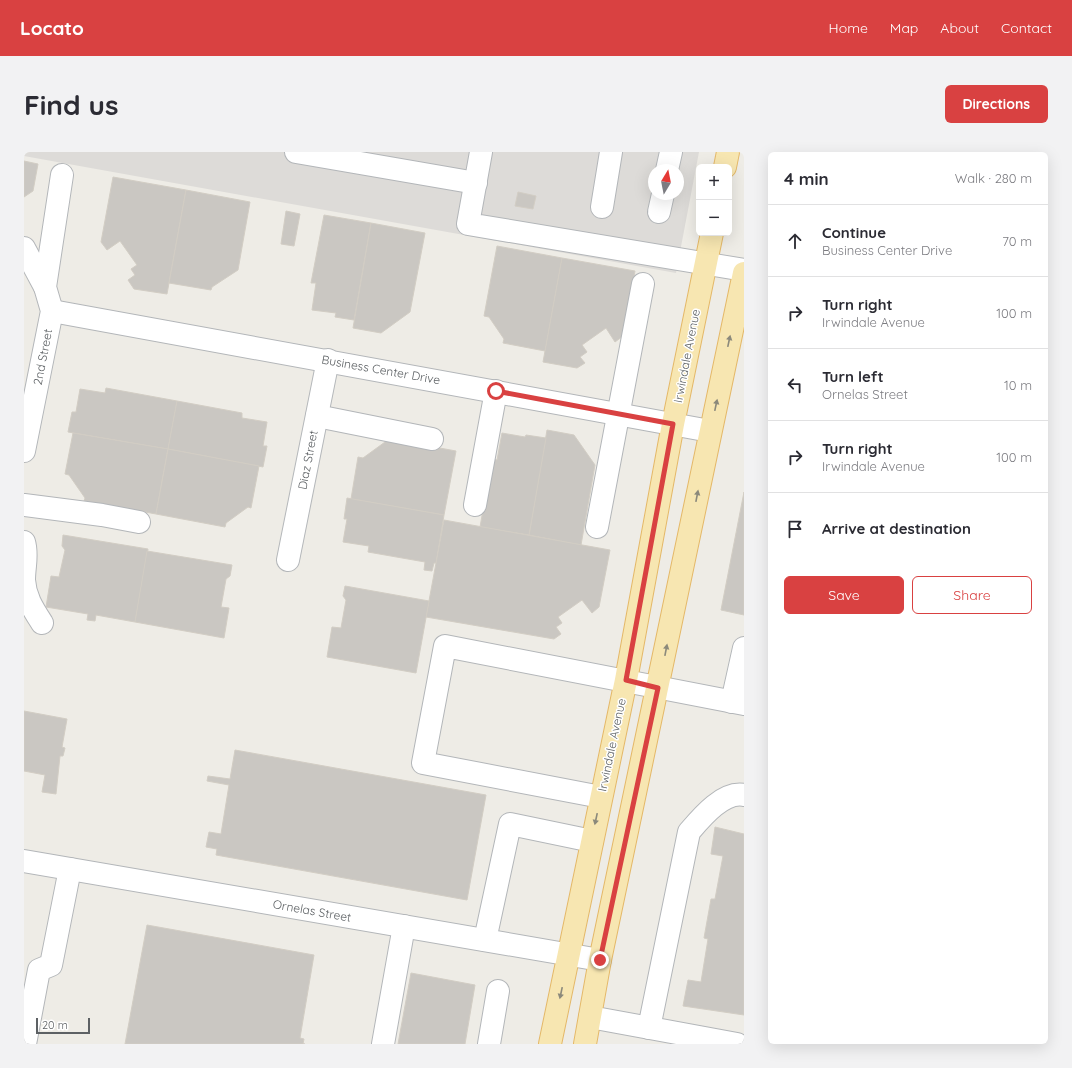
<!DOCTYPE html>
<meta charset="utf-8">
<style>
:root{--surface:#fff;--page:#f2f2f3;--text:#2b2b33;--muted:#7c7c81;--line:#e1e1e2;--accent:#d94141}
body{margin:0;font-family:Quicksand,sans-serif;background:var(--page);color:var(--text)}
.controls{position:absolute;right:12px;top:12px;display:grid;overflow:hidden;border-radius:6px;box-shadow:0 4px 16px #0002}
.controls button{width:36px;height:36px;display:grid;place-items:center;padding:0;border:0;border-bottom:1px solid var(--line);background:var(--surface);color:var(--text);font:20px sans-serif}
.compass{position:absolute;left:624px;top:12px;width:36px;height:36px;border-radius:50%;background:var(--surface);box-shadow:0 4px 16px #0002;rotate:10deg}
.scale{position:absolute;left:12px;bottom:10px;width:54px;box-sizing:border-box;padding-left:4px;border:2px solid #5d6164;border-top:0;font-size:11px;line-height:14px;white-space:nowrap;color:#5d6164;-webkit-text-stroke:3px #fff;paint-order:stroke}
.stop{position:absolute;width:12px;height:12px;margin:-9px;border:3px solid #d94141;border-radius:50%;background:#fff}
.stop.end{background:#d94141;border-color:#fff;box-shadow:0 1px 4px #0008}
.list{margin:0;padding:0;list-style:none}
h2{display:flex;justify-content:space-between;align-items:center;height:52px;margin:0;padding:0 16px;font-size:17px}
h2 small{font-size:13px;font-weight:400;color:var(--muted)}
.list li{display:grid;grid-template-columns:26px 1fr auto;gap:12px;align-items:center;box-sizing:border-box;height:72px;padding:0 16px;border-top:1px solid var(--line)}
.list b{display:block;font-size:15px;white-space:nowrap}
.list p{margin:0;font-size:13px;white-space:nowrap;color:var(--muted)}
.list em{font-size:13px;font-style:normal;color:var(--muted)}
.actions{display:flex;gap:8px;padding:12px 16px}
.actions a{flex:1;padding:9px 0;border:1px solid var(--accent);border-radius:6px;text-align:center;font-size:14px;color:var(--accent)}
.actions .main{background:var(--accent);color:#fff}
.icon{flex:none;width:22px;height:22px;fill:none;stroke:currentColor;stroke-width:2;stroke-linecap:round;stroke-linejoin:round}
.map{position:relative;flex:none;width:720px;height:892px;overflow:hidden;border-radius:6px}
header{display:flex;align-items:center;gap:24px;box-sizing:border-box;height:56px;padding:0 20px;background:var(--accent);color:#fff}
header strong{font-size:19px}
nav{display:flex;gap:22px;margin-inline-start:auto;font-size:14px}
.intro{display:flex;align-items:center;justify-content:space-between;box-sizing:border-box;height:96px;padding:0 24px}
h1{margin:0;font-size:28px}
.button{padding:10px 18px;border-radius:6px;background:var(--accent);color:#fff;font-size:14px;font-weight:700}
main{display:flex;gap:24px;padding:0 24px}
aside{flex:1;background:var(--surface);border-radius:6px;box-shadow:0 4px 16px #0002}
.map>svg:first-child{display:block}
.industrial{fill:#dddbd8;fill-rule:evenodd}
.building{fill:#cac7c2;stroke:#d2cdc4}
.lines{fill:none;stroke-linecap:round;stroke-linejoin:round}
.minor-casing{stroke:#b3b6b9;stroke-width:24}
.major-casing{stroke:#e4b868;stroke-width:24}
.minor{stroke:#fff;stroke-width:22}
.major{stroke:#f7e6b1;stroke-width:22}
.oneway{fill:#8b897b}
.route{stroke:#d94141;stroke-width:5}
.labels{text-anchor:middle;stroke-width:3;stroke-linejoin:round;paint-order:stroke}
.street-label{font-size:12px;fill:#5d6164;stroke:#fff}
</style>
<header>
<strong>Locato</strong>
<nav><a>Home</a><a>Map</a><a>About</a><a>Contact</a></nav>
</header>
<div class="intro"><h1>Find us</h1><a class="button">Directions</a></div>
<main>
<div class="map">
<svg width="720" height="892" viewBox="0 0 720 892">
<rect width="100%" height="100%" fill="#eeece6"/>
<!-- industrial -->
<path class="industrial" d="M0,0H675L652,121L0,4ZM630,18H654V42H630Z"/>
<!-- building -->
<g class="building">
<path d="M0,9L14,12L9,39L0,45Z"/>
<path d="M89,25L162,38L143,142L110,137L104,128L111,123L107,117L113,113L96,89L83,98L77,90Z"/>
<path d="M162,38L226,50L214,118L188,135L187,138L145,131Z"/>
<path d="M494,40L512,44L509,57L491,54Z"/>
<path d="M262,59L276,62L270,94L257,92Z"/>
<path d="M300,63L347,71L330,168L311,165L312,161L288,158L292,131H287Z"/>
<path d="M347,71L401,81L386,160L357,181L329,176Z"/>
<path d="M473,94L538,106L521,199L479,191L480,187L465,165L460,164Z"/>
<path d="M538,106L611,119L599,184L591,190L582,176L558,193L563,200L556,205L561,211L553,216L519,210Z"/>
<path d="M82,236L153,249L144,297L44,280L48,260H52L56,237L81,241Z"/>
<path d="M153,249L218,261V266L243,270L239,294H243L239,315L144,297Z"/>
<path d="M523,278L550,283L571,313L557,393L505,383Z"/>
<path d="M49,281L144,297L132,362L60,349L61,346L45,323L41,322Z"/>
<path d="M478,281L501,285L502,283L522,286L505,383L456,375L468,307L473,308Z"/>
<path d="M361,286L432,299L420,363L327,347L334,305L339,306L361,290Z"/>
<path d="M144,297L235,314L227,356L224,355L202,371L201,375L132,362Z"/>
<path d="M720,340V463L697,458Z"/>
<path d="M323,346L420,363L412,411H410L408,419L400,418L401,410L344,400L345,394L319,390L323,367H320Z"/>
<path d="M420,368L586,398L575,455L568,461L558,448L534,465L538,471L532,475L537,482L530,487L402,465Z"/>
<path d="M39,383L124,397L111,470L72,463L71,469L63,468L64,462L22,455L27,424L35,425L41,398L38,394Z"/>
<path d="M123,399L208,413L206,424L202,427L197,455L205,456L200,486L111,470Z"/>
<path d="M321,434L405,449L392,521L303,505L308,475L317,476L322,448L319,444Z"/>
<path d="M0,559L43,567L38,595L41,596L39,604H36L32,642L18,640L21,623L0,619Z"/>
<path d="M211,598L462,643L443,748L192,703L193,697L182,695L185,680L197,682L205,633L183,629L184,624L206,627Z"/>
<path d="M691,675L720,682V863L659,854L664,828L677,830L684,787L680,786L687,747H691L699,704L687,702Z"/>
<path d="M123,773L290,803L276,886L280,887L279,892H281H101Z"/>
<path d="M387,821L451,833L441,892H374Z"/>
</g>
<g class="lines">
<defs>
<g id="minor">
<path d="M272,0L452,31"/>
<path d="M457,0L444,72L720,118"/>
<path d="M643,18L647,0"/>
<path d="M578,55L587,0"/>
<path d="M635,60L639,42"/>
<path d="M0,96L21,135"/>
<path d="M28,159L686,279"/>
<path d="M293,264L408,287"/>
<path d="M0,299L28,159L21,135L38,23"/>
<path d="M0,353L78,363L115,370"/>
<path d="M451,353L472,239"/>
<path d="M573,375L619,132"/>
<path d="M0,390C4,403 0,414 0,428C1,445 9,457 18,471"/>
<path d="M264,408L304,208"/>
<path d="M708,550L720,496"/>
<path d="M577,645L399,611L421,494L720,552"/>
<path d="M0,709L576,808"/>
<path d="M461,788L486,672L568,689"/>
<path d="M566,865L713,892"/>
<path d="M625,876L665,680C677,666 699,639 720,643"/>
<path d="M1,892L15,818L27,813L46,717"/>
<path d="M359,892L380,774"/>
<path d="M465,892L474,839"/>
</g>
<g id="major">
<path d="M701,15L704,0"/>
<path d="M526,892L602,528L649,272L688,81"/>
<path d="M561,892L576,808L720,121"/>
</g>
</defs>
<!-- minor casing -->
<use href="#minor" class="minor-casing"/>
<!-- major casing -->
<use href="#major" class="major-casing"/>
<!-- minor -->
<use href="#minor" class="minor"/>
<!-- major -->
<use href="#major" class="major"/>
</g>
<!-- one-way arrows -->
<defs><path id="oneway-solid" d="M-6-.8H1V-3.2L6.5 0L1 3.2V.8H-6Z"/></defs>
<g class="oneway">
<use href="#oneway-solid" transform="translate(705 189) rotate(-78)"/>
<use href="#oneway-solid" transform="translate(692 253) rotate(-78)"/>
<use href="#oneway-solid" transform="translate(673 344) rotate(-79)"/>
<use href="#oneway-solid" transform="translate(642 498) rotate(-79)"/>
<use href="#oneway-solid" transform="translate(572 667) rotate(102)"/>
<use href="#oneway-solid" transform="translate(537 841) rotate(102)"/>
</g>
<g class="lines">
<!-- route -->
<path class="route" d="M472,239L649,272L602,528L634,536L576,808"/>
</g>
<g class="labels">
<!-- street labels -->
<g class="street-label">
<text transform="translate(663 204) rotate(-79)" y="4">Irwindale Avenue</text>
<text transform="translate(19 205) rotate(-79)" y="4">2nd Street</text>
<text transform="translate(357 218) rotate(10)" y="4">Business Center Drive</text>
<text transform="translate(284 308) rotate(-79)" y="4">Diaz Street</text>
<text transform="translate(588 593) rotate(-78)" y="4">Irwindale Avenue</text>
<text transform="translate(288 759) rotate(10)" y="4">Ornelas Street</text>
</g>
</g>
</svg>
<div class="controls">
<button>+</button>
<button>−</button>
</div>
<svg class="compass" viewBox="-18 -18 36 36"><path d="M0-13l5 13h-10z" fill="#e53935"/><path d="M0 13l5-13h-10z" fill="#7c7c81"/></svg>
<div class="scale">20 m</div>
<div class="stop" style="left:472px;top:239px"></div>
<div class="stop end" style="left:576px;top:808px"></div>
</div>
<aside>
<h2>4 min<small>Walk · 280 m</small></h2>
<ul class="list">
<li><svg class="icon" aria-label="ahead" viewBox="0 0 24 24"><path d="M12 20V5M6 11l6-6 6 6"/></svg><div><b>Continue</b><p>Business Center Drive</p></div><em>70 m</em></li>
<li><svg class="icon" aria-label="right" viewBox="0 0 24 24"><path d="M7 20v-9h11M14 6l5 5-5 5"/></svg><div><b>Turn right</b><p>Irwindale Avenue</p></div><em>100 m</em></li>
<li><svg class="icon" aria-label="left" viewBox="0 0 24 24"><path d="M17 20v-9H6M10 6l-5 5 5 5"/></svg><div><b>Turn left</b><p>Ornelas Street</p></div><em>10 m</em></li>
<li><svg class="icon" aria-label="right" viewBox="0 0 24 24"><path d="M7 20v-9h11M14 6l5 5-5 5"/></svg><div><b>Turn right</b><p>Irwindale Avenue</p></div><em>100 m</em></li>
<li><svg class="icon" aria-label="arrive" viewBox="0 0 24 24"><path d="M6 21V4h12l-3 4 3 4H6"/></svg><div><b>Arrive at destination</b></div></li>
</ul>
<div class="actions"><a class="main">Save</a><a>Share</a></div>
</aside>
</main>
